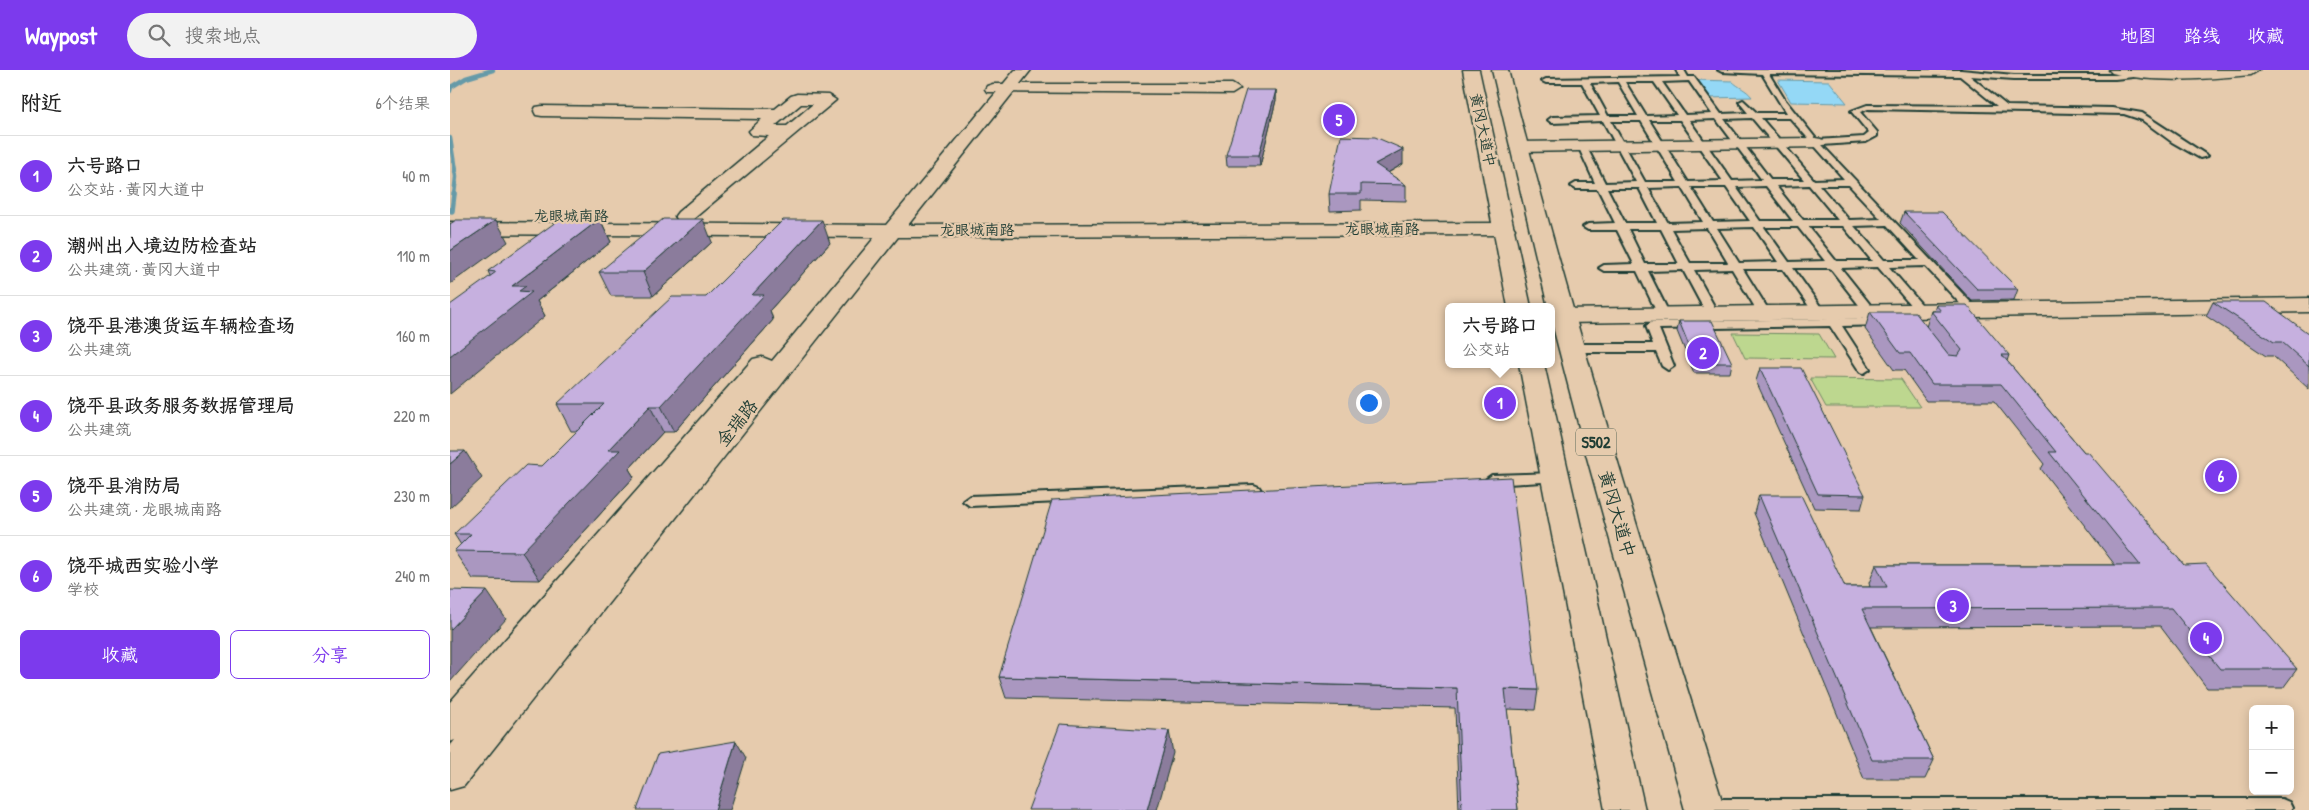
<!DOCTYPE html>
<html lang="zh">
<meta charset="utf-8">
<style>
:root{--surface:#fff;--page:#f2f2f2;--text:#222;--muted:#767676;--line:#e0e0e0;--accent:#7c3aed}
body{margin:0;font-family:"Patrick Hand","LXGW WenKai TC",sans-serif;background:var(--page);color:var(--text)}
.controls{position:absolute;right:15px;bottom:15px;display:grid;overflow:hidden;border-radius:8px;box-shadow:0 2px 12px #0003}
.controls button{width:45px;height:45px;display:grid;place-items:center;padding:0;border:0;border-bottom:1px solid var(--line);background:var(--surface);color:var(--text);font:25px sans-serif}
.you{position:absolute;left:918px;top:332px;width:18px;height:18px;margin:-12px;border:4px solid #fff;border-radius:50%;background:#1a73e8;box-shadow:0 0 0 8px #1a73e833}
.badge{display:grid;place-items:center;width:32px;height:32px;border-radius:50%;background:var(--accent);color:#fff;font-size:16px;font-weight:700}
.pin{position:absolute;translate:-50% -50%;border:2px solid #fff;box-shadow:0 1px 5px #0006}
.popup{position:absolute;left:995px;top:233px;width:110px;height:65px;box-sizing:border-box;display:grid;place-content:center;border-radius:8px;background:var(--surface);filter:drop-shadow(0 1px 4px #0005);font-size:16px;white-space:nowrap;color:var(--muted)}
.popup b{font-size:19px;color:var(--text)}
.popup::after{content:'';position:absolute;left:50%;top:100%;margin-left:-10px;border:10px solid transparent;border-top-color:var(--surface)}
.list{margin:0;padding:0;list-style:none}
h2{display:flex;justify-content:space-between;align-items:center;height:65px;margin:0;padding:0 20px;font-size:21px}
h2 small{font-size:16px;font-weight:400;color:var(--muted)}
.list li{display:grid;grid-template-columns:32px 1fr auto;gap:15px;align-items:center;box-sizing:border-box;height:80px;padding:0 20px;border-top:1px solid var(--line)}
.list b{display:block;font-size:19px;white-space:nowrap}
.list p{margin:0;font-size:16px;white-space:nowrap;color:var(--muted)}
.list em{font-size:16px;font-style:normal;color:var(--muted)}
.actions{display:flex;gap:10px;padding:15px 20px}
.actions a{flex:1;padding:11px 0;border:1px solid var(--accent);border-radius:8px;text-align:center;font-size:18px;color:var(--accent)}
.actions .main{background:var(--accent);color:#fff}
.icon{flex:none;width:28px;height:28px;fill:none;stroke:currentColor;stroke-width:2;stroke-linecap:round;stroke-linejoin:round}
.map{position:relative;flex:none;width:1859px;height:740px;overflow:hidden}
header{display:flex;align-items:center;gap:30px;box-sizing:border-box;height:70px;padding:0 25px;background:var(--accent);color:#fff}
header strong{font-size:24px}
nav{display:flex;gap:28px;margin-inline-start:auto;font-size:18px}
.search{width:350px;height:45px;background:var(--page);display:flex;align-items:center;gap:12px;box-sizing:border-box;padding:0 18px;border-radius:28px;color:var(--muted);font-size:19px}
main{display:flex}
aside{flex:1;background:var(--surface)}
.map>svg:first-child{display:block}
.green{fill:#bdd78f;stroke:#6e8a62}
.water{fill:#94d8f6;stroke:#659aa8}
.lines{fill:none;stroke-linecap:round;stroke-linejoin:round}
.stream-far1{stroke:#659aa8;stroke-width:4.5}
.stream{stroke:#659aa8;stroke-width:5.5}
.service-casing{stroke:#1f3d34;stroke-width:4}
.minor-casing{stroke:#1f3d34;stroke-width:3}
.secondary-casing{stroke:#1f3d34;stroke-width:3}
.primary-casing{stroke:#1f3d34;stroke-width:3}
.service{fill:#e6cbad;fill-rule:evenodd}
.minor{fill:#e6cbad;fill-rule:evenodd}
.secondary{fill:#e6cbad;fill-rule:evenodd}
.primary{fill:#e6cbad;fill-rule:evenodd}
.wall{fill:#aa97c0;stroke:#1f3d34}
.shaded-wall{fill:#8b7b9c;stroke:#1f3d34}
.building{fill:#c6b0df;stroke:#1f3d34}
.labels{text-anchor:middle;stroke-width:4.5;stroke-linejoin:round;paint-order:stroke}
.far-street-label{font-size:15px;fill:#1f3d34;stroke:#e6cbad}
.shield{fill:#e6cbad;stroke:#5b6858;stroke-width:1}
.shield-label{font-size:16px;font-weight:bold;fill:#1f3d34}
.street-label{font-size:18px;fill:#1f3d34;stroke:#e6cbad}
</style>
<header>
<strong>Waypost</strong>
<div class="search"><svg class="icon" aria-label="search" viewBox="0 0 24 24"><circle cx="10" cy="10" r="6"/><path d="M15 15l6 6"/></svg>搜索地点</div>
<nav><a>地图</a><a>路线</a><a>收藏</a></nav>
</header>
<main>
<aside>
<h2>附近<small>6个结果</small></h2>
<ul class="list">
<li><span class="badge">1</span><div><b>六号路口</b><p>公交站 · 黄冈大道中</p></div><em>40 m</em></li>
<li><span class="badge">2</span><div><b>潮州出入境边防检查站</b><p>公共建筑 · 黄冈大道中</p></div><em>110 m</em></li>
<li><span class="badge">3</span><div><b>饶平县港澳货运车辆检查场</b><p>公共建筑</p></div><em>160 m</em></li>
<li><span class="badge">4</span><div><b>饶平县政务服务数据管理局</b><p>公共建筑</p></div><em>220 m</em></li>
<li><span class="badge">5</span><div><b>饶平县消防局</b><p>公共建筑 · 龙眼城南路</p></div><em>230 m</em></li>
<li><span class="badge">6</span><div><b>饶平城西实验小学</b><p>学校</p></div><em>240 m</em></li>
</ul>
<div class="actions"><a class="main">收藏</a><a>分享</a></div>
</aside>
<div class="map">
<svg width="1859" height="740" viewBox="0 0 1859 740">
<rect width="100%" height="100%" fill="#e6cbad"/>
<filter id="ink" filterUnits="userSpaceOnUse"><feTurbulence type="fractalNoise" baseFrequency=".02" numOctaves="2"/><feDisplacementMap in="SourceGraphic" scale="10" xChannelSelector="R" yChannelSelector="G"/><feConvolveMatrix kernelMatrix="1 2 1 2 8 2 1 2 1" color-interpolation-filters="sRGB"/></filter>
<g filter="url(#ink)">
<!-- green -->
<g class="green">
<path d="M1283,263L1369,264L1384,289L1295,288Z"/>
<path d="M1360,308L1451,309L1470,337H1376Z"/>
</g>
<!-- water -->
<g class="water">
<path d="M1245,10L1282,11C1289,18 1296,19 1302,27L1257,28Z"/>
<path d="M1328,10L1379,11L1397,33L1341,32Z"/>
</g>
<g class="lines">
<!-- stream-far1 -->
<g class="stream-far1">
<path d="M0,21L1,17L16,8L43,0"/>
<path d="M0,68L6,107L4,125"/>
</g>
<!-- stream -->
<path class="stream" d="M2,141L4,124"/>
<defs>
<g id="service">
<path d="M1226,0H1234L1238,7H1244L1271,44L1298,43L1289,32L1293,30L1307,43H1336L1312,4L1272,2L1268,0H1511L1564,5H1665L1689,2L1693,4L1692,6L1665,9H1564L1520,6L1557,36L1662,38L1692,43L1758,86L1750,88L1722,72L1692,50L1674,44L1418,39L1410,42L1427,62V66L1416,72L1372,75L1527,239V243H1519L1475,196L1439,197L1478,242L1472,245L1468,244L1428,197L1391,198L1426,242L1420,245L1416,244L1380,198H1343L1375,243L1369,246L1365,245L1333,199H1293L1321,244L1315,247L1309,244L1282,199L1244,200L1269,245L1263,249L1257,245L1233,200L1198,201L1220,245L1214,249L1208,245L1187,201H1154L1149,198L1154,195L1184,194L1167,160H1138L1133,157L1138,154L1165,153L1148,119H1126L1121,116L1126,113H1145L1128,76L1135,74L1155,113L1186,112L1153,51L1102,53L1098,50L1102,47L1150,46L1132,13H1096L1092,11L1096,9L1230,7ZM1319,4L1510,6L1547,36L1417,35L1401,41L1419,63L1414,67L1367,70L1335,30ZM1239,11L1262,44L1235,45L1212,12ZM1168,12L1188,46H1158L1140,13ZM1175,12H1204L1227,45L1196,46ZM1302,48L1354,110H1321L1274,49ZM1311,48H1340L1394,109L1364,110ZM1266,49L1312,110L1282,111L1239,50ZM1199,50H1230L1273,111L1238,112ZM1161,51H1191L1228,112H1195ZM1359,115L1388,150H1353L1326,116ZM1369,115H1399L1431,149L1399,150ZM1316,116L1343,151H1310L1286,117ZM1232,117L1253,152L1218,153L1198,118ZM1241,117H1276L1300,151L1263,152ZM1157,118H1189L1207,153H1175ZM1437,155L1469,190H1434L1404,156ZM1358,156H1393L1422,191H1386ZM1304,157L1328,192L1289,193L1267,158ZM1314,157H1348L1375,191L1339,192ZM1257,158L1278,193H1240L1221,159ZM1178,159H1211L1229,194H1195Z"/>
<path d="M1435,248L1441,252L1439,255L1392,256L1420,299L1414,303L1410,302L1380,256L1209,259L1224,296L1218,300L1212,296L1206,282H1121L1115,278L1121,274H1203L1196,256L1202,252Z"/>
<path d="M1104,403L1109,405L1111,408L1109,411L1042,415L1035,410L1042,405Z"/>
<path d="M804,415L809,417L811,420L809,423L520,436L513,431L520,426Z"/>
<path d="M1255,729H1832L1839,732L1842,738L1841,740H1246L1248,732Z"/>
</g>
<g id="minor">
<path d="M1659,0H1809L1801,5C1755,9 1707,14 1662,3Z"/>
<path d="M543,14H782L790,19L782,24L537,22L535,19L537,16Z"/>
<path d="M347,24L378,25L386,30L242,150L235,152L228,150L225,146L228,142L319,66L302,65L299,61L312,49L92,46L86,45L84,41L86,37L92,36L325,39L341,26ZM351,34H363L337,56H325Z"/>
<path d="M1365,68L1371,69L1374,73L1371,77L1069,82L1063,81L1060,77L1063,73L1069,72Z"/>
</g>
<g id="secondary">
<path d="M565,0H581L458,155L1055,153L1062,155L1065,159L1062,163L1055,165L448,167L14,716L0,720V676L5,670L0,672V632L303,289L312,287L322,291L425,167L0,164V152L436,155Z"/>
<path d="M1859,228V242L1112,253L1104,251L1101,247L1104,241L1112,239Z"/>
</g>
<g id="primary">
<path d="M1013,0H1029L1081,237H1058Z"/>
<path d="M1042,0H1058C1122,249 1198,494 1275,740H1235L1136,384L1101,249V237H1098Z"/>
<path d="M1069,294H1094L1195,740H1155Z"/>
</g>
</defs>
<!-- service casing -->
<use href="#service" class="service-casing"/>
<!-- minor casing -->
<use href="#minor" class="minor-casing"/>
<!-- secondary casing -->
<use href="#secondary" class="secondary-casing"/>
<!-- primary casing -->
<use href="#primary" class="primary-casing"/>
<!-- service -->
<use href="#service" class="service"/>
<!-- minor -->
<use href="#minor" class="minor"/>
<!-- secondary -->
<use href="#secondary" class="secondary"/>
<!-- primary -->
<use href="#primary" class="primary"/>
</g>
<!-- wall -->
<g class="wall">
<path d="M826,20V30L810,96H777L776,85Z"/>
<path d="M953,94L938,103L956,115V131L911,130V140L880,141L879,124Z"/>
<path d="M1454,142L1568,219L1564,230L1522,231L1450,153Z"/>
<path d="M150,149L161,172L87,231L95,246L40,206L38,201Z"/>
<path d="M262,172L203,226H161L149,202Z"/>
<path d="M380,173L320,240L323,250L224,362H213L179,399L184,407L90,510L23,509L4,481L11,475L4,464L92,396L127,361H121L107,334L256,227Z"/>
<path d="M1763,232L1859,264V319L1823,286H1816L1756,246Z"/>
<path d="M1486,235L1559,285L1557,291L1634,382L1734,495L1847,599L1833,618H1757L1710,556L1421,557L1484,690L1475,709H1414L1304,443L1309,425L1395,517H1420L1419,513L1426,495H1665L1591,399L1594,394L1544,331H1476L1454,300H1444L1415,259L1420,242L1476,257L1481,241H1484Z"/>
<path d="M1229,251L1282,293L1280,303H1244L1227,261Z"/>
<path d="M1310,298L1415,425L1411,439L1364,438L1306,311Z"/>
<path d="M549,607L1088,620L1085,640L1057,639L1068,740H1009L1005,638L556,628Z"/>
</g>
<!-- shaded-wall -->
<g class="shaded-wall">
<path d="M826,20V30L810,96L809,85Z"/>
<path d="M953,79V94L925,110V94Z"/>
<path d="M150,149L161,172L87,231L95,246L0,324V286L62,216Z"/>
<path d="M253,149L262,172L203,226L193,202Z"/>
<path d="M46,150L58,172L0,214V181Z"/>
<path d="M372,150L380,173L320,240L323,250L224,362L211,336L302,225Z"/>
<path d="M200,336L213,362L179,399L184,407L90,510L72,482L158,380Z"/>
<path d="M15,381L32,408L0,438V394Z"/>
<path d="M37,521L56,549L0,612V560Z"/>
<path d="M719,661L723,683L707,740H697Z"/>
<path d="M286,671L296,688L280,740H265Z"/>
</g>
<!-- building -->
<g class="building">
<path d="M796,20H826L809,85H776Z"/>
<path d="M891,66L925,67L953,79L925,94L956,115L911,114V124H879Z"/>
<path d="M1454,142H1492L1568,219H1527Z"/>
<path d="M110,149H150L62,216H76L69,221L82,222L0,286V235L46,202L38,201Z"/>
<path d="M213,149H253L193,202H149Z"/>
<path d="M6,150H46L0,181V154Z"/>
<path d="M333,150H372L302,225H314L211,336H200L158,380H170L72,482L4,481L21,464H4L76,395L92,396L154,334H107L222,227H256Z"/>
<path d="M1763,232H1816L1859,264V296L1832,272H1824Z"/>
<path d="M1486,235H1517L1559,285H1552L1634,382H1638L1734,495L1756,494L1847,599H1770L1721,538L1412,539L1484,690H1422L1309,425H1351L1395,517H1437L1426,495H1690L1599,382H1606L1551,314H1482L1460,283H1450L1420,242H1465L1499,285L1508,286L1512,280L1481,241H1491Z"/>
<path d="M1229,251H1262L1282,293H1246Z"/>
<path d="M1310,298H1351L1415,425L1368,424Z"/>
<path d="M0,381H15L0,394Z"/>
<path d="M1061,407L1088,620L1055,619L1068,740H1012L1007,618L549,607L602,430Z"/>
<path d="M0,520L37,521L0,560Z"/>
<path d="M610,654L719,661L697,740H578Z"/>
<path d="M286,671L265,740H187L208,684Z"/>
</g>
</g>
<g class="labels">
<!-- far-street labels -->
<g class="far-street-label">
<text transform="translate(1033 60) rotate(78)" y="5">黄冈大道中</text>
<text x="121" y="151">龙眼城南路</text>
<text x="932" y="164">龙眼城南路</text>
<text x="527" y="165">龙眼城南路</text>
</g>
<!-- shield labels -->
<rect class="shield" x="1126" y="358.5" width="40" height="27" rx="4"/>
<g class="shield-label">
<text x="1146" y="378">S502</text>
</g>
<!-- street labels -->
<g class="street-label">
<text transform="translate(287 353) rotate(-51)" y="6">金瑞路</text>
<text transform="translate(1167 444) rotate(74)" y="6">黄冈大道中</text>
</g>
</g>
</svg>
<div class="controls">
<button>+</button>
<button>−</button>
</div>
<div class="you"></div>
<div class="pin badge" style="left:1050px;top:333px">1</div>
<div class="popup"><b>六号路口</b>公交站</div>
<div class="pin badge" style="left:1253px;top:283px">2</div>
<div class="pin badge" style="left:1503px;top:536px">3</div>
<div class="pin badge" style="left:1756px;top:568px">4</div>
<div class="pin badge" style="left:889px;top:50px">5</div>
<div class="pin badge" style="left:1771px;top:406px">6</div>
</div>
</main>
